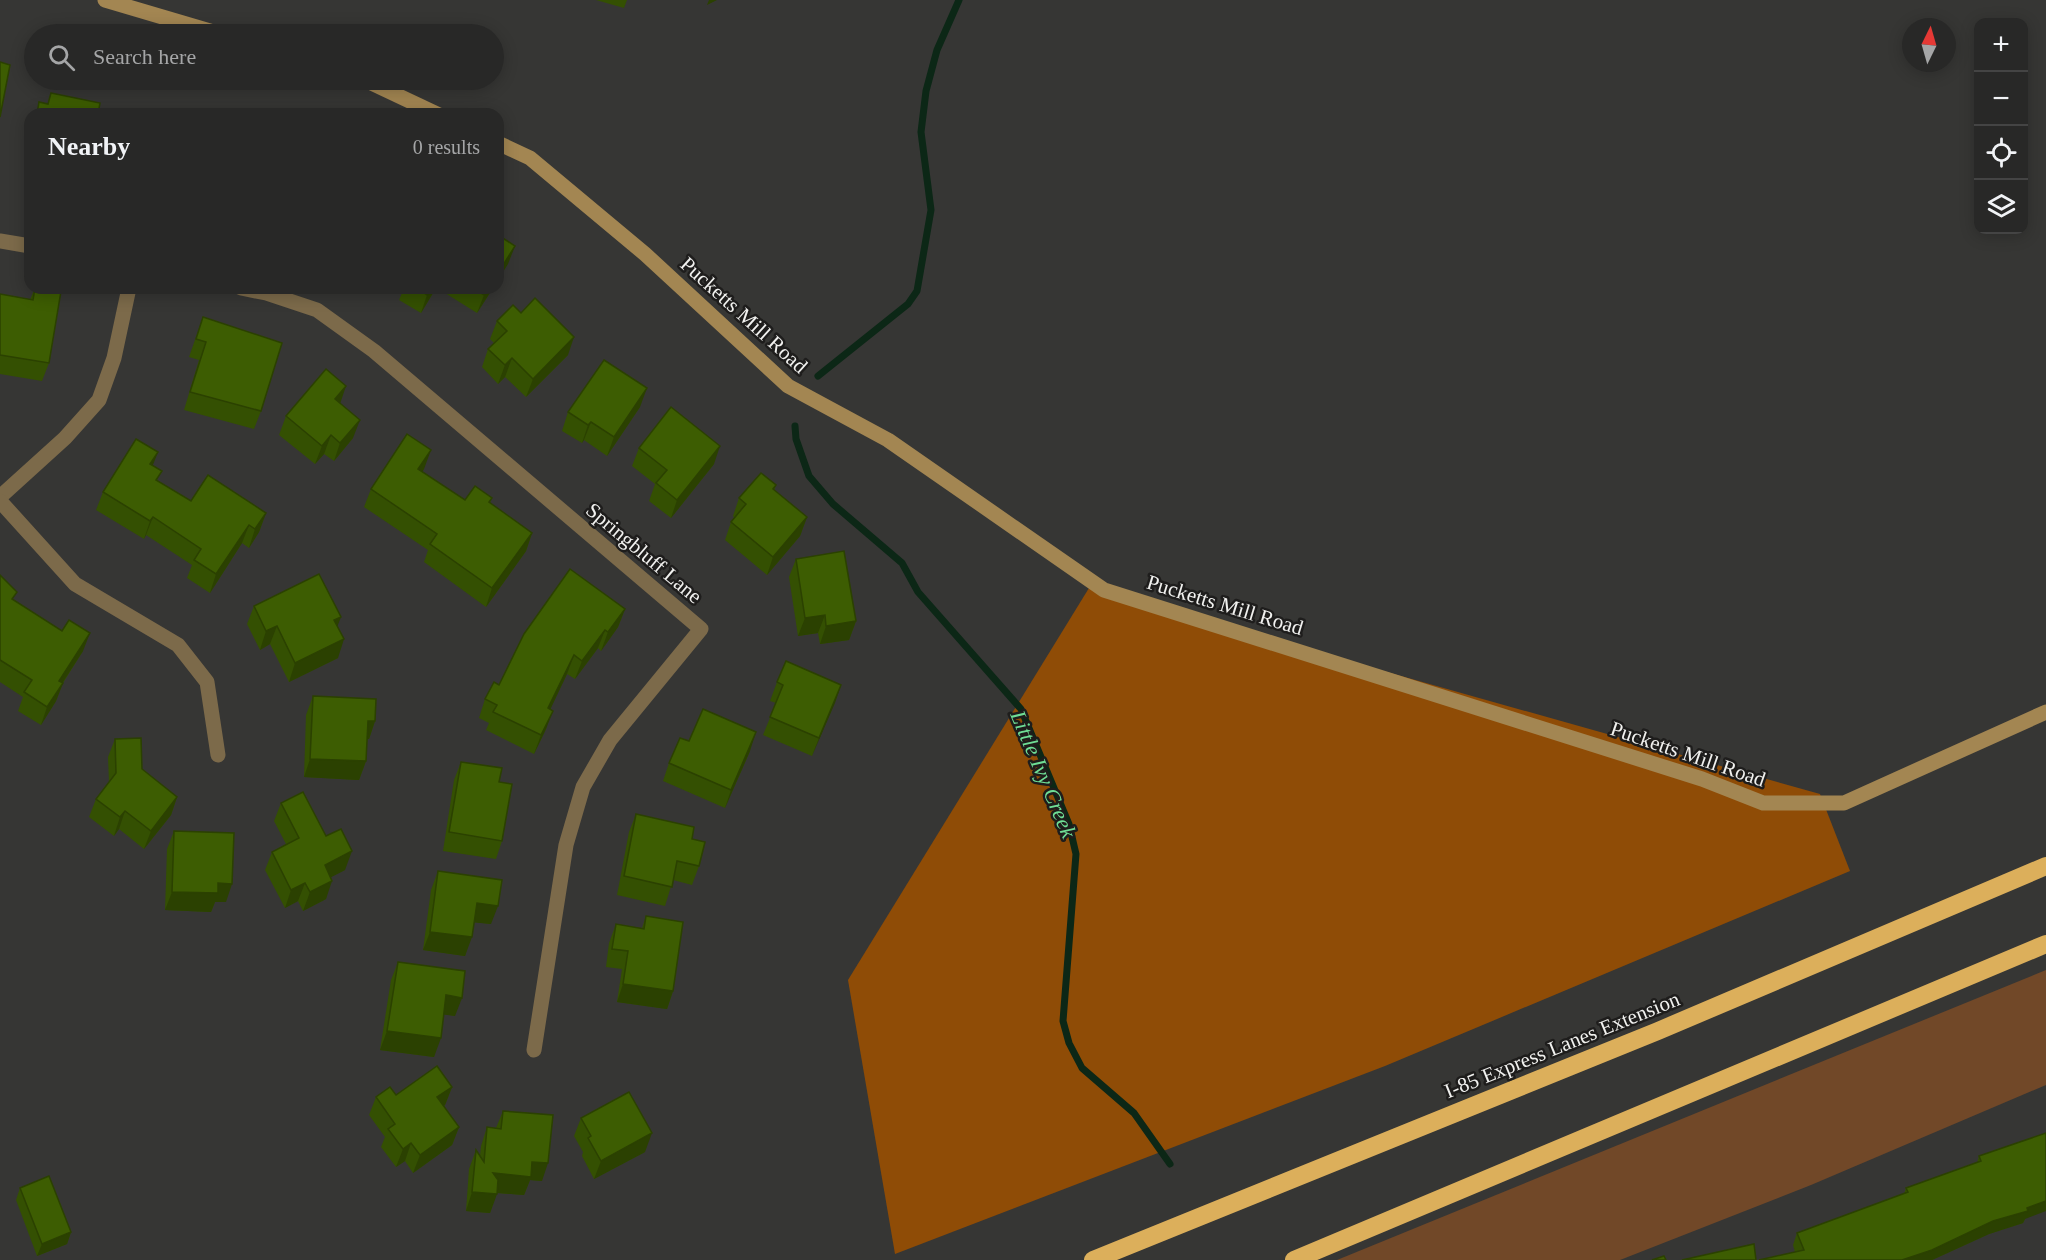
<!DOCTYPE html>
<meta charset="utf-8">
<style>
:root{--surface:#282827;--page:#343433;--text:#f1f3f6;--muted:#a5a6a7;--line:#444}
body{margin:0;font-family:Georgia,serif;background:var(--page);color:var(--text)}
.controls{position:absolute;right:18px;top:18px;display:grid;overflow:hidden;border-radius:12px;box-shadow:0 3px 15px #0003}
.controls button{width:54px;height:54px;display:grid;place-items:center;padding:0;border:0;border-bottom:2px solid var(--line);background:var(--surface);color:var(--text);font:30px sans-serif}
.compass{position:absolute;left:1902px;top:18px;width:54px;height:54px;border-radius:50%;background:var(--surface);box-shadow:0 3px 15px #0003;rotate:5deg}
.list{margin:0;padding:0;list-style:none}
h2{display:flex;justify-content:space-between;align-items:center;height:78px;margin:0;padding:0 24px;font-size:26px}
h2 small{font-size:20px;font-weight:400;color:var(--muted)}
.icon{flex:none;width:33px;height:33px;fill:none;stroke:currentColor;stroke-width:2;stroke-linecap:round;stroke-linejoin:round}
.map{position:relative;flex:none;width:2046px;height:1260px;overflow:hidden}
.search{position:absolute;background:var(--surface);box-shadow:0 3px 15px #0003;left:24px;top:24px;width:480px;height:66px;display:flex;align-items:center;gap:15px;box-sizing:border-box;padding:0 21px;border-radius:33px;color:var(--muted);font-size:22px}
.panel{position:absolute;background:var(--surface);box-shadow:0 3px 15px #0003;left:24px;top:108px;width:480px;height:186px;border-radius:18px}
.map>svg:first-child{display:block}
.green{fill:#714828}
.forest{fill:#8f4c06}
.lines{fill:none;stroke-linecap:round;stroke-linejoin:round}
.stream{stroke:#0c2716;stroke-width:7}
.street{stroke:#7c6a4a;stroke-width:15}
.secondary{stroke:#a38652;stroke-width:15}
.highway{stroke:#dcaf5b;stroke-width:18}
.wall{fill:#345002}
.shaded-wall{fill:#2b4101}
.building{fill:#3d5d02;stroke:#2b4101;stroke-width:1.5}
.labels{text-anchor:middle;stroke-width:5;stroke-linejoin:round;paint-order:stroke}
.street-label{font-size:21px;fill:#f1f1ef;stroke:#1e1d1c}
.water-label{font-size:22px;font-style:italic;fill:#6fde95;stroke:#1e1d1c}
</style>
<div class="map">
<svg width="2046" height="1260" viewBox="0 0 2046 1260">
<rect width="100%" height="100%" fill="#363634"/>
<!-- green -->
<path class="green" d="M2046,970V1085L1811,1185L1620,1260H1337Z"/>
<!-- forest -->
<path class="forest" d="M1089,588L1820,794L1850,871L1385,1066L895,1254L848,980Z"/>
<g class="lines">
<!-- stream -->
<g class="stream">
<path d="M818,376L908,304L917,291L931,210L921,132L926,91L937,50L959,0"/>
<path d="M795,426L796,439L809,476L833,504L902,563L918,592L1021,709L1069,824L1076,854L1063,1021L1069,1043L1082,1068L1134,1113L1170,1164"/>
</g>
<!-- street -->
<g class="street">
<path d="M0,241L30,246"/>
<path d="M241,288L266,293L317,310L374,351L701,629L610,740L583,787L566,845L534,1050"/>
<path d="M0,497L65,438L99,400L114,358L129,288"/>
<path d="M0,501L75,584L178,645L207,682L218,755"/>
</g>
<!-- secondary -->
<g class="secondary">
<path d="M105,0L220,34"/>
<path d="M365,80L437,114"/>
<path d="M498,143L530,158L645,254L788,386L888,440L1104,590L1702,779L1763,803H1844L2046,712"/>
</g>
<!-- highway -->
<g class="highway">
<path d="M1093,1260L1658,1031L2046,866"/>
<path d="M1294,1260L2046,944"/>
</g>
</g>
<!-- wall -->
<g class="wall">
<path d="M596,0H627L624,8Z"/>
<path d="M30,133V163L24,162Z"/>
<path d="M35,288L49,363L42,381L0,374V294L30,300Z"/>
<path d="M404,288H436L421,313L399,300Z"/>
<path d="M437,288H493L477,313Z"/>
<path d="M203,317L261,411L254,429L184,410L199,360L189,357Z"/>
<path d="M497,321L568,355L526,397L505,377L498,384L482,367L488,349L494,343L490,339Z"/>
<path d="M340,403L353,438L334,461L324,454L315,464L279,435L286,416Z"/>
<path d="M640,407L607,456L584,440L582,443L562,431L568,412Z"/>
<path d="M639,448L714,464L671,518L649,501L655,484L632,466Z"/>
<path d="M153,466L158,481L191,501L266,513L259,532L249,548L242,543L210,593L187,578L192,565L146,535L144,539L96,510L103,492Z"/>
<path d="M424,469L422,472L465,500L492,498L490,503L532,533L526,551L486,607L424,562L428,550L364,507L371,489Z"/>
<path d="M776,485L774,491L807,517L800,536L767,575L725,540L731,522L735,518L733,516L739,498Z"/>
<path d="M796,559L856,621L849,640L820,644L818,633L798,636L789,577Z"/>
<path d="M0,575L14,601L83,651L63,683L56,701L41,725L18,711L23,697L0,682Z"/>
<path d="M254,606L338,658L289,682L270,644L260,650L247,624Z"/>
<path d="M625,609L618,627L601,651L598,648L575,679L567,674L550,709L546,729L534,754L486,730L489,723L479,718L485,699Z"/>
<path d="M777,682L841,685L812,756L763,735L776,703L770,701Z"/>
<path d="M313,696L375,721L369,739H367L366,761L359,780L304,777L306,715Z"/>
<path d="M115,739L142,769L177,797L171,815L144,849L119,829L114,836L89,817L96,799L109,782L108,757Z"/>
<path d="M689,741L750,751L725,808L663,781L669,763Z"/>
<path d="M461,762L499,782L502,841L496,859L443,851L454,780Z"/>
<path d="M281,803L326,836L345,870L330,877L326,899L303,911L298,901L285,908L265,870L272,852L286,844L274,821Z"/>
<path d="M636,814L692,839L699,866L692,885L673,880L665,906L617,895L629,832Z"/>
<path d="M174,831L226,902H215L211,912L165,910L167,849Z"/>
<path d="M438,871L491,924L474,922L465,956L423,950L431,890Z"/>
<path d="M646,916L673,991L667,1009L617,1002L622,969L606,967L609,943L616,924L642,928Z"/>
<path d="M398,962L455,1016L444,1014L434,1057L380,1050L391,980Z"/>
<path d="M452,1087L445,1105L444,1106L459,1127L452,1145L413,1173L405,1161L396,1167L381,1147L385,1137L369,1115L376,1097L396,1095Z"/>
<path d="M503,1111L542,1181L530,1180L524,1195L497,1193L490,1213L466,1211L469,1169L476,1150L480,1156L481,1146L487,1127L496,1128Z"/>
<path d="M581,1118L645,1152L594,1179L582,1156L583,1152L574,1136Z"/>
<path d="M1979,1156L2025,1219L2023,1223L1989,1234L1932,1260H1759L1795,1252L1793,1245L1797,1233L1904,1194L1906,1188L1977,1163Z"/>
<path d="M20,1188L71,1232L67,1244L37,1256L16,1200Z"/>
</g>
<!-- shaded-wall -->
<g class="shaded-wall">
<path d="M709,0H717L707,5Z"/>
<path d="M515,246L508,264L498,280V273Z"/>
<path d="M431,288H436L421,313L427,295Z"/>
<path d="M488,288H493L477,313L484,295Z"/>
<path d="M574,337L568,355L526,397L533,379Z"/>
<path d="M512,358L505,377L498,384L505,365Z"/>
<path d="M346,386L340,404L335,399Z"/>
<path d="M647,388L640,407L607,456L614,437Z"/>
<path d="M360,420L353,438L334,461L340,443Z"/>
<path d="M591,422L584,440L582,443L588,425Z"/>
<path d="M331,435L324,454L315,464L322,446Z"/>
<path d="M720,446L714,464L671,518L677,500Z"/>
<path d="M431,450L424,469L412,487L418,469Z"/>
<path d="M158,452L151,470L150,464Z"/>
<path d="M266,513L259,532L249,548L255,529Z"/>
<path d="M153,517L146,535L144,539L150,521Z"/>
<path d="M807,517L800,536L767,575L773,557Z"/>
<path d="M249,525L242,543L210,593L216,574Z"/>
<path d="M532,533L526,551L486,607L492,588Z"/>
<path d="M625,609L618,627L601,651L608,632Z"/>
<path d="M825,615L818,633L798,636L805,618Z"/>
<path d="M341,617L334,635V620Z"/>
<path d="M856,621L849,640L820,644L826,626Z"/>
<path d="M277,626L270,644L260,650L266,631Z"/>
<path d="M605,630L598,648L575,679L582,661Z"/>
<path d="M90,633L83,651L52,699L59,681Z"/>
<path d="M344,639L338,658L289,682L295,663Z"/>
<path d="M574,655L567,674L542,727L548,708Z"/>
<path d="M63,683L56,701L41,725L47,707Z"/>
<path d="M841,685L835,703L812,756L819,738Z"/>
<path d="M553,711L546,729L534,754L541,735Z"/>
<path d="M368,721H375L369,739H361Z"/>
<path d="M756,732L750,751L725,808L731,790Z"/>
<path d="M310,759L366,761L359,780L304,777Z"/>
<path d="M177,797L171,815L144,849L151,831Z"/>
<path d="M125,811L119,829L114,836L120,817Z"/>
<path d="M352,851L345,870L318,884L325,865Z"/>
<path d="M332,881L326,899L303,911L310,892Z"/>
<path d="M218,883L232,884L226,902H215L211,912L165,910L172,892Z"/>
<path d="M305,883L298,901L285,908L291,890Z"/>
<path d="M477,903L498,906L491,924L470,922Z"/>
<path d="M430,932L472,937L465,956L423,950Z"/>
<path d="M623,984L673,991L667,1009L617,1002Z"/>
<path d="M446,995L462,998L455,1016L440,1014Z"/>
<path d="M387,1031L441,1038L434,1057L380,1050Z"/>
<path d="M452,1087L445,1105L431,1116L437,1097Z"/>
<path d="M459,1127L452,1145L413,1173L420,1155Z"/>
<path d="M652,1133L645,1152L594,1179L601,1161Z"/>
<path d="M411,1143L405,1161L396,1167L403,1149Z"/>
<path d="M532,1162L548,1163L542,1181L530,1180L524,1195L486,1192L493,1173Z"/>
<path d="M472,1192L497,1194L490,1213L466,1211Z"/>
<path d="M2046,1201V1211L2025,1219L2023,1223L1989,1234L1932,1260H1902L1993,1221Z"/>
<path d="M71,1232L67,1244L37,1256L42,1244Z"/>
</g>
<!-- building -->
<g class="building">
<path d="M0,62L10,65L0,117Z"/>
<path d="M51,93L100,103L98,114H37L39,102L48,104Z"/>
<path d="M498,235L515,246L498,273Z"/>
<path d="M35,288H44L61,291L49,363L0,355V294L33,300Z"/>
<path d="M417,288H431L427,295Z"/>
<path d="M473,288H488L484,295Z"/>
<path d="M535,298L574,337L533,379L512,358L505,365L488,349L507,331L497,321L513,305L521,313Z"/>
<path d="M203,317L282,343L261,411L190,392L206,342L196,339Z"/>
<path d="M604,360L647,388L614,437L591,422L588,425L568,412Z"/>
<path d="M326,369L346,386L335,399L360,420L340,443L331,435L322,446L286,416Z"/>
<path d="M671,407L720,446L677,500L656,483L667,470L639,448Z"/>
<path d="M407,434L431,450L418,469L465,500L475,486L492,498L489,502L532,533L492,588L430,544L437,534L371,489Z"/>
<path d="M136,439L158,452L150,464L162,471L156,480L191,501L208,475L266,513L255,529L249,525L216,574L194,560L201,549L153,517L150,521L103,492Z"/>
<path d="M761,473L776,485L773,489L807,517L773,557L731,522L746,504L739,498Z"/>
<path d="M844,551L856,621L826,626L825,615L805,618L796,559Z"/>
<path d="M570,569L625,609L608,632L605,630L582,661L574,655L548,708L553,711L541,735L493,712L497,705L485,699L494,682L499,685L524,634Z"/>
<path d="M319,574L341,617L334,620L344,639L295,663L277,626L266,631L254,606Z"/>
<path d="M0,575L17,592L12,599L62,631L69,620L90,633L59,681L63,683L47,707L24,692L32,680L0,660Z"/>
<path d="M786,661L841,685L819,738L770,717L783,685L777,682Z"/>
<path d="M313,696L376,699L375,721H368L366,761L310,759Z"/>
<path d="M703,709L756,732L731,790L669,763L680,738L689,741Z"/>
<path d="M141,738L142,769L177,797L151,831L125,811L120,817L96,799L116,773L115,739Z"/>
<path d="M461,762L502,768L499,782L512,784L502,841L449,832Z"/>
<path d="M303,792L326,836L341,829L352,851L325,865L332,881L310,892L305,883L291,890L272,852L299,838L281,803Z"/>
<path d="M636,814L694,827L692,839L705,842L699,866L677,861L672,887L624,876Z"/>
<path d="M174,831L234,833L232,884L218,883V893L172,892Z"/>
<path d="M438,871L502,880L498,906L477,903L472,937L430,932Z"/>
<path d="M646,916L683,922L673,991L623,984L628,951L612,949L616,924L644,929Z"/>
<path d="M398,962L465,971L462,998L446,995L441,1038L387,1031Z"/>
<path d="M437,1066L452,1087L437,1097L459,1127L420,1155L411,1143L403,1149L388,1129L395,1124L376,1097L390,1087L396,1095Z"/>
<path d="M629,1092L652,1133L601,1161L588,1138L591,1136L581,1118Z"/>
<path d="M503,1111L553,1115L548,1163L532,1162L531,1177L493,1173L498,1180L497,1194L472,1192L476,1150L484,1162L487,1127L501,1129Z"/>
<path d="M2046,1133V1201L2027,1208L2028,1211L1993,1221L1932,1250L1902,1260H1759L1804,1250L1797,1233L1908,1192L1906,1188L1981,1161L1979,1156Z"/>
<path d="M49,1176L71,1232L42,1244L20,1188Z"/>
<path d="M1754,1244L1756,1260H1682Z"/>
<path d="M1664,1256L1666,1260H1652Z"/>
</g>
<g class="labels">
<!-- street labels -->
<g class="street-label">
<text transform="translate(744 315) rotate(42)" y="7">Pucketts Mill Road</text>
<text transform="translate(644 553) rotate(40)" y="7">Springbluff Lane</text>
<text transform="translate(1225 605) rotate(17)" y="7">Pucketts Mill Road</text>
<text transform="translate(1688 754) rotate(19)" y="7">Pucketts Mill Road</text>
<text transform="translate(1562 1045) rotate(-22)" y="7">I-85 Express Lanes Extension</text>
</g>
<!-- water labels -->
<g class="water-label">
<text transform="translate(1044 774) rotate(67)" y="8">Little Ivy Creek</text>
</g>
</g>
</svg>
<div class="controls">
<button>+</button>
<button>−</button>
<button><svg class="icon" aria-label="locate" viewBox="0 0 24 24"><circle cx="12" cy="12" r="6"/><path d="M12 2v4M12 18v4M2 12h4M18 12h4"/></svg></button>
<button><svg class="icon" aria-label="layers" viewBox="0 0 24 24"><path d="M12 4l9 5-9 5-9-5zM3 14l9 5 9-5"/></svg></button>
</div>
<svg class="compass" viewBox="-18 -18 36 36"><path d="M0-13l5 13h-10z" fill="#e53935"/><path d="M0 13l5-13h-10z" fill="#a5a6a7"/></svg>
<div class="search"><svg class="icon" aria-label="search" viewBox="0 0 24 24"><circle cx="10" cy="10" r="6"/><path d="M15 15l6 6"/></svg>Search here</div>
<section class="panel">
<h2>Nearby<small>0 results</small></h2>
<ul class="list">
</ul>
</section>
</div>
